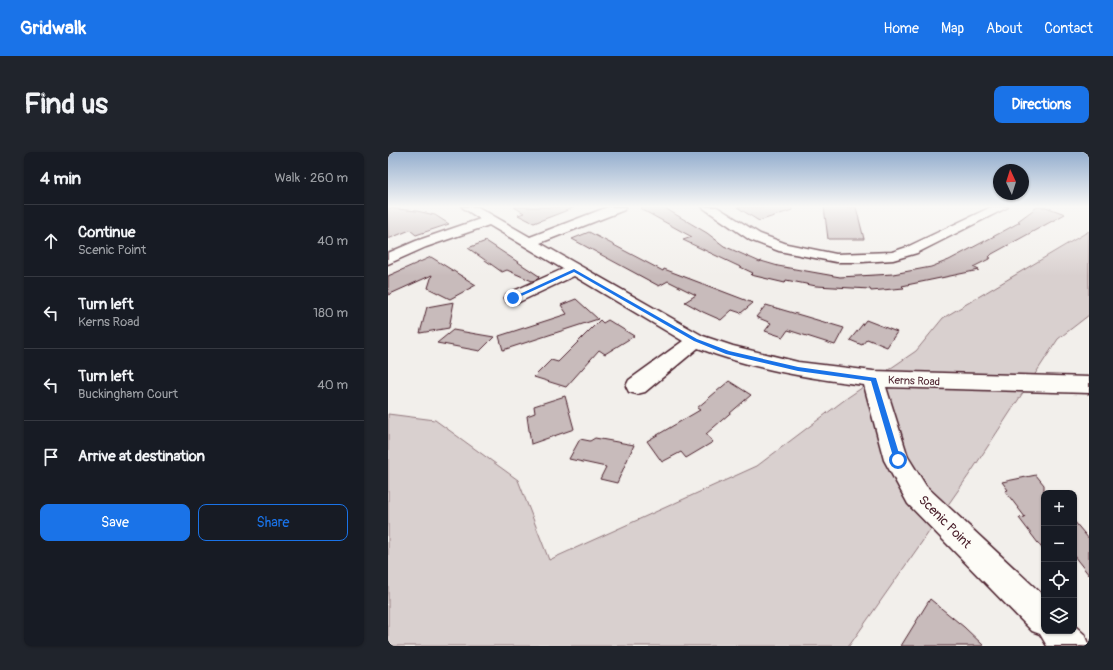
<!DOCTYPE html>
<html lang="en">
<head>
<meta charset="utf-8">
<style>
	body { margin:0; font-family:Pangolin,sans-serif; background:#20242c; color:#f1f3f6 }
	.controls { position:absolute; right:12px; bottom:12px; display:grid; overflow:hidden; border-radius:8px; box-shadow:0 1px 3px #0004 }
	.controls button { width:36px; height:36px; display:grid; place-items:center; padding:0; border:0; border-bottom:1px solid #363941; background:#171b24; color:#f1f3f6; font:20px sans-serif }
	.compass { position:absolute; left:605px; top:12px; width:36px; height:36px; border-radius:50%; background:#171b24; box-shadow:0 1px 3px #0004; rotate:356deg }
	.stop { position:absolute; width:12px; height:12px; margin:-9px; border:3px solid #1a73e8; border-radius:50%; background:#fff }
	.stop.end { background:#1a73e8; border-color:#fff; box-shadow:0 1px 4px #0008 }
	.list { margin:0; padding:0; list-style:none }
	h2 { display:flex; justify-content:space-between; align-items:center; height:52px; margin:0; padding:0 16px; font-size:17px }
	h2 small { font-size:13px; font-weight:400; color:#9ea1a6 }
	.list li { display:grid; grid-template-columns:26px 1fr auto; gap:12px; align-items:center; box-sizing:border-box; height:72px; padding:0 16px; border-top:1px solid #363941 }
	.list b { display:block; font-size:15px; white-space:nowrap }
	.list p { margin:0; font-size:13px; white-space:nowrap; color:#9ea1a6 }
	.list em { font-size:13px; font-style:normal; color:#9ea1a6 }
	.actions { display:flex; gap:8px; padding:12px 16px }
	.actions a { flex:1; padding:9px 0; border:1px solid #1a73e8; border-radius:8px; text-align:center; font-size:14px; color:#1a73e8 }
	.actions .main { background:#1a73e8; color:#fff }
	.icon { flex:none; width:22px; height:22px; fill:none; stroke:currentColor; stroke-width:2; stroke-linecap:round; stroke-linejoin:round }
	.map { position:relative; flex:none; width:701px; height:494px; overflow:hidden; border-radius:8px }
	header { display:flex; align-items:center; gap:24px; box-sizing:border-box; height:56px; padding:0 20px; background:#1a73e8; color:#fff }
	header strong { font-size:19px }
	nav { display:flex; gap:22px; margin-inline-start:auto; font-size:14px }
	.intro { display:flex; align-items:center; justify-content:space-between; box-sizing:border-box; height:96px; padding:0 24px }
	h1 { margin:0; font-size:28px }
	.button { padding:10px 18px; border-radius:8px; background:#1a73e8; color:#fff; font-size:14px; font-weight:700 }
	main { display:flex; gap:24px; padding:0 24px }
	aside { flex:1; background:#171b24; border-radius:8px; box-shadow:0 1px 3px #0004 }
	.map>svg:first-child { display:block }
</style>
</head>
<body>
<header>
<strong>Gridwalk</strong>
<nav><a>Home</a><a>Map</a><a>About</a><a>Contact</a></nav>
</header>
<div class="intro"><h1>Find us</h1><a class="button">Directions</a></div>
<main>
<aside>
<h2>4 min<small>Walk · 260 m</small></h2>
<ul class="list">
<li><svg class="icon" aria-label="ahead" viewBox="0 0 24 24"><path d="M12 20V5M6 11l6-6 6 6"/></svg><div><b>Continue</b><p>Scenic Point</p></div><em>40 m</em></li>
<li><svg class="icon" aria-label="left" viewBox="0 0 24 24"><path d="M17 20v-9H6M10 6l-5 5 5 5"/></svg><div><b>Turn left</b><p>Kerns Road</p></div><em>180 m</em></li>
<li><svg class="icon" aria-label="left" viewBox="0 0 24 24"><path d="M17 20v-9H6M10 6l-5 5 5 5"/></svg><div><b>Turn left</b><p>Buckingham Court</p></div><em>40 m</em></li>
<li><svg class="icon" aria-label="arrive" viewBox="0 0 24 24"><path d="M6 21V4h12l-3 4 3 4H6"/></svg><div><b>Arrive at destination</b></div></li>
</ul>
<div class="actions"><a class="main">Save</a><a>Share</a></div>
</aside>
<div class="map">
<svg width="701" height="494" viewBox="0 0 701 494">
	<rect width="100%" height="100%" fill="#f2efeb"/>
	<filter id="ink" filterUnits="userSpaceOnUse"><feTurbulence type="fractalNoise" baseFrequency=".025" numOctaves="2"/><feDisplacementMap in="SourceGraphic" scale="8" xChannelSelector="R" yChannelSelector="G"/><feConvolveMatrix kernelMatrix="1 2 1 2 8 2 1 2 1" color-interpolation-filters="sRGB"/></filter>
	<g filter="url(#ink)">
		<path fill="#d9d0cf" stroke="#92787d" d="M 701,79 L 701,163 L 670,187 L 583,320 L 461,494 L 0,494 L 0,262 L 47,268 L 130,328 L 161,408 L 369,314 L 459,246 L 528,199 L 555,166 Z"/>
		<path fill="#c8bbbb" stroke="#4a1f2b" d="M 126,55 L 185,55 L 185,56 L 146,71 L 130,63 L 136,61 Z
			M 254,55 L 275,55 L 319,81 L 336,94 L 372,110 L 373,109 L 390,114 L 452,125 L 505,122 L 543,115 L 561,108 L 612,81 L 632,70 L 630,69 L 649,55 L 658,55 L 677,62 L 604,102 L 601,105 L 603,106 L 585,115 L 591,118 L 514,134 L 516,136 L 483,139 L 482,137 L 428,134 L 398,128 L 397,131 L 363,123 L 365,121 L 295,88 L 304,85 L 253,57 Z
			M 349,55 L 404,55 L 404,58 L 371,69 Z
			M 436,55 L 468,55 L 476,87 L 440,87 Z
			M 0,56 L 29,59 L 47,63 L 61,72 L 28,83 L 22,78 L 0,87 Z
			M 201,80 L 275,119 L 276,117 L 365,151 L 353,161 L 344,158 L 333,168 L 315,160 L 297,150 L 308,143 L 280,129 L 271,134 L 184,87 Z
			M 98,89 L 151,124 L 150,127 L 144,129 L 119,118 L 114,120 L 80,96 Z
			M 43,105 L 88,133 L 62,147 L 40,136 L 44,123 L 0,143 L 0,124 Z
			M 188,147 L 210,167 L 115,198 L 111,184 L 179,162 L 173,153 Z
			M 66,150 L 61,176 L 32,181 L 39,155 Z
			M 378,153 L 419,165 L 456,176 L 447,193 L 400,178 L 395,185 L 377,179 L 383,171 L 368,165 Z
			M 212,168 L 215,171 L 220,168 L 246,184 L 217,202 L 211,198 L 178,235 L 146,225 L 163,208 L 170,210 Z
			M 478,168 L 509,180 L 499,195 L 479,187 L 474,193 L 462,188 Z
			M 65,178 L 106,185 L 92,199 L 49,191 Z
			M 341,229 L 363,243 L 318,282 L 325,290 L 298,306 L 293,300 L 274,310 L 259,289 L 312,258 L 309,256 Z
			M 177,244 L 186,277 L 143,292 L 139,264 L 147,261 L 146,254 Z
			M 207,286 L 246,293 L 229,331 L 212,327 L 218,315 L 181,307 L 192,287 L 202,289 Z
			M 648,323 L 656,333 L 656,399 L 631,366 L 637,365 L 617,339 L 620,338 L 614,330 Z
			M 686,369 L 701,387 L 701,423 L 686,404 Z
			M 542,447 L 576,475 L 596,494 L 513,494 Z"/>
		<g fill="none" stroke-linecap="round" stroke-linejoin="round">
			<g stroke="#4a1f2b" stroke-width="3">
				<path id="minor" d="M 74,55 L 90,55 L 142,85 L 220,55 L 238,55 L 236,58 L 152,91 L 315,184 L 345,194 L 410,210 L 485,219 L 701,225 L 701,241 L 498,235 L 520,305 L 538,334 L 656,444 L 656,479 L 686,479 L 686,473 L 696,482 L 701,494 L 659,494 L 652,482 L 644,479 L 520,352 L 496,308 L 476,233 C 420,226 364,217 310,196 L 257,240 L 249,242 L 241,240 L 238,234 L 241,228 L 295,189 L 186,124 L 131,150 L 125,151 L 119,150 L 117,146 L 119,142 L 175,117 L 101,73 L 38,95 L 0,112 L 0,101 L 28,89 L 92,67 Z
					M 314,55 L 329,55 L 372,82 L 399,92 L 448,102 L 504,100 L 519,95 L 603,55 L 620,55 L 529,101 L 505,108 L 474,110 L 448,110 L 391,99 L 362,88 Z"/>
			</g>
			<use href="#minor" fill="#fdfcf7" fill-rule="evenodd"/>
		</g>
	</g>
	<linearGradient id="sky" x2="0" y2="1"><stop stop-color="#94aece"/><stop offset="0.44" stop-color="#f9f8f6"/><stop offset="1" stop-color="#f9f8f6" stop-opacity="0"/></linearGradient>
	<rect width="701" height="124" fill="url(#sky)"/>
	<path fill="#1a73e8" d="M 186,117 L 309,187 L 341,199 L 410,215 L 488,226 L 513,308 L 512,310 L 507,310 L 506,308 L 483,229 L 410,219 L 338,202 L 306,189 L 186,120 L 127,147 L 123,146 Z"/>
	<g text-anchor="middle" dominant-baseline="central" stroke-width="3" stroke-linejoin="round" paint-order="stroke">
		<g font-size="11" fill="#4a1f2b" stroke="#fdfcf7">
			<text transform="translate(526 229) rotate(2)">Kerns Road</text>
		</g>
		<g font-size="13" fill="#4a1f2b" stroke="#fdfcf7">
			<text transform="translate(557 370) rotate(45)">Scenic Point</text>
		</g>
	</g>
</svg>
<div class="controls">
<button>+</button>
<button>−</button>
<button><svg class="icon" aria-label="locate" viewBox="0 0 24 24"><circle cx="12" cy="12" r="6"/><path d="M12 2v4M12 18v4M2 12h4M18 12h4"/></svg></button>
<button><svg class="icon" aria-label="layers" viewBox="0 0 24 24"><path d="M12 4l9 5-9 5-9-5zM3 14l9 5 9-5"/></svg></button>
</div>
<svg class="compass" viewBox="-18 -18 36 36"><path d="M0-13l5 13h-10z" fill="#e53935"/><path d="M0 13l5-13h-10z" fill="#9ea1a6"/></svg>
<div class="stop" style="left:510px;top:308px"></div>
<div class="stop end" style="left:125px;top:146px"></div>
</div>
</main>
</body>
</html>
